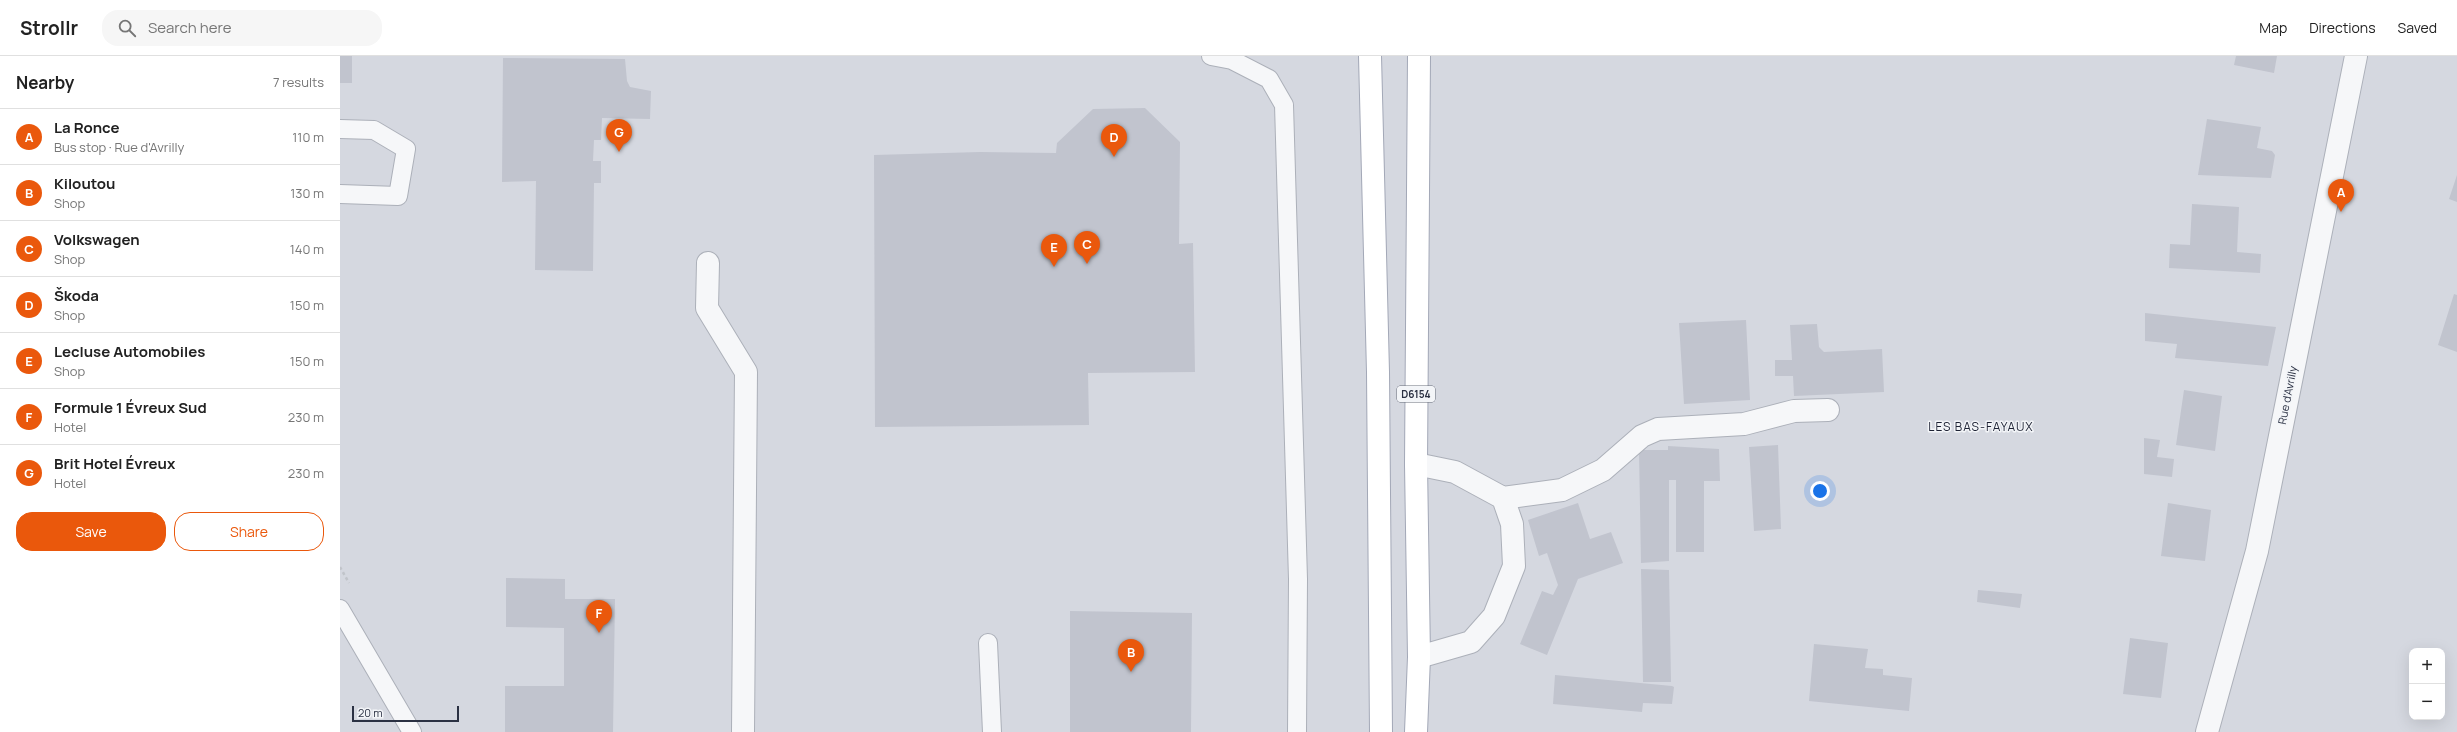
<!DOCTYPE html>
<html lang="en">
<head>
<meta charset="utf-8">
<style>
	body { margin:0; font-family:Manrope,sans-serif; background:#f6f6f6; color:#222 }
	.controls { position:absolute; right:12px; bottom:12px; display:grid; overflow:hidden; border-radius:8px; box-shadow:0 4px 16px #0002 }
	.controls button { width:36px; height:36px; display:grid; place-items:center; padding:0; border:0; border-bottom:1px solid #e0e0e0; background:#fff; color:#222; font:20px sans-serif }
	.scale { position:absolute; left:12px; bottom:10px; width:107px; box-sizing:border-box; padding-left:4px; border:2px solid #2b3143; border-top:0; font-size:11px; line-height:14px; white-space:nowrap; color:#2b3143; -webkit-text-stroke:3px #f3f5f8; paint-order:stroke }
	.you { position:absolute; left:1480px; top:435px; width:14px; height:14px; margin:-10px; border:3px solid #fff; border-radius:50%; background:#1a73e8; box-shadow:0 0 0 6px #1a73e833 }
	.badge { display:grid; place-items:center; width:26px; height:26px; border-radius:50%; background:#ea580c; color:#fff; font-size:13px; font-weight:700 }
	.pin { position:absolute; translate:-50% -33px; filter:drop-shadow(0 1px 2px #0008) }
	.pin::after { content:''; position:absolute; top:21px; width:14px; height:12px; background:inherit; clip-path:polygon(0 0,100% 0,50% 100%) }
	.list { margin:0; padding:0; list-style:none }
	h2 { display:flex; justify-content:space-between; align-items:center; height:52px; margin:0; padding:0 16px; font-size:17px }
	h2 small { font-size:13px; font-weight:400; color:#767676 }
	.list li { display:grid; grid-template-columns:26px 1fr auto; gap:12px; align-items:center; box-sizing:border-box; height:56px; padding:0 16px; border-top:1px solid #e0e0e0 }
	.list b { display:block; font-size:15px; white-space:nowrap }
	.list p { margin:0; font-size:13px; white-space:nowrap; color:#767676 }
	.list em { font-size:13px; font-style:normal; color:#767676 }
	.actions { display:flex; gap:8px; padding:12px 16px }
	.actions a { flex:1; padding:9px 0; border:1px solid #ea580c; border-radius:16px; text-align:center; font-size:14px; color:#ea580c }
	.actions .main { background:#ea580c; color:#fff }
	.icon { flex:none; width:22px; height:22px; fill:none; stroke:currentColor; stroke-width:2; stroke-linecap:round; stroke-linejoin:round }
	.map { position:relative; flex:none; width:2117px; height:676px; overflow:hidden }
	header { display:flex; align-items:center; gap:24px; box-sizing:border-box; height:56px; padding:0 20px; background:#fff; border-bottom:1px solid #e0e0e0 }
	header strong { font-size:19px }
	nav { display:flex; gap:22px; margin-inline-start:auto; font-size:14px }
	.search { width:280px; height:36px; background:#f6f6f6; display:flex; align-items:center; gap:10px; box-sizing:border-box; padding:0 14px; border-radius:16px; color:#767676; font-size:15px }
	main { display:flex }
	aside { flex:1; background:#fff }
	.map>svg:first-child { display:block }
</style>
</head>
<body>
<header>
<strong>Strollr</strong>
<div class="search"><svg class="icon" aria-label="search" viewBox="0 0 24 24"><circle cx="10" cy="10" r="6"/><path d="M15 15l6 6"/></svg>Search here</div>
<nav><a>Map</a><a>Directions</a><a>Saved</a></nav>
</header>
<main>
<aside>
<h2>Nearby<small>7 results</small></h2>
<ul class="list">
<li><span class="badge">A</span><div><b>La Ronce</b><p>Bus stop · Rue d'Avrilly</p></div><em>110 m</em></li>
<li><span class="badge">B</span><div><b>Kiloutou</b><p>Shop</p></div><em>130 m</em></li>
<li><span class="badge">C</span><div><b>Volkswagen</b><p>Shop</p></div><em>140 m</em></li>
<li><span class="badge">D</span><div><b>Škoda</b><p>Shop</p></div><em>150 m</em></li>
<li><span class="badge">E</span><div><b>Lecluse Automobiles</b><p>Shop</p></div><em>150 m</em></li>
<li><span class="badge">F</span><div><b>Formule 1 Évreux Sud</b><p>Hotel</p></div><em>230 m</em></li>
<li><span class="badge">G</span><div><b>Brit Hotel Évreux</b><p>Hotel</p></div><em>230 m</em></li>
</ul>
<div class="actions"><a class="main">Save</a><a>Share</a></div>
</aside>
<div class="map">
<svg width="2117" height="676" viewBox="0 0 2117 676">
	<rect width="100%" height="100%" fill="#e3e6eb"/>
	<path fill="#d5d8e0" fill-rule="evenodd" d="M 0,0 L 2117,0 L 2117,676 L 0,676 ZM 2072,595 L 2102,595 L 2102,661 L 2072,661 Z"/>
	<path fill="#c1c4ce" d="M 0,0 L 12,0 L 12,27 L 0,27 Z
		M 1896,0 L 1937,0 L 1934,17 L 1894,9 Z
		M 163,2 L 285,3 L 287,25 L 290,31 L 311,35 L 310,63 L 262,62 L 261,84 L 254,84 L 253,105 L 261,105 L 261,127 L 254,127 L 253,215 L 195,214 L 196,125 L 162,126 Z
		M 805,52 L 840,86 L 839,188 L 853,187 L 855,316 L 748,317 L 749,369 L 535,371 L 534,99 L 640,96 L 716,97 L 717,87 L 753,53 Z
		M 1867,63 L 1921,71 L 1917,92 L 1932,95 L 1935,99 L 1931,122 L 1858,119 Z
		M 2117,119 L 2117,146 L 2109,143 Z
		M 1852,148 L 1899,151 L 1897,196 L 1921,198 L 1920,217 L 1829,212 L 1830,188 L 1850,189 Z
		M 2114,238 L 2117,239 L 2117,296 L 2098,289 Z
		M 1805,257 L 1936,271 L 1928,310 L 1835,302 L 1837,288 L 1805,285 Z
		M 1406,264 L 1410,344 L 1344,348 L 1339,267 Z
		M 1477,268 L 1479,291 L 1484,296 L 1542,293 L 1544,336 L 1454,340 L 1453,320 L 1435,320 L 1435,304 L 1452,304 L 1450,269 Z
		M 1844,334 L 1882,340 L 1875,395 L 1836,389 Z
		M 1804,382 L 1820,384 L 1817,401 L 1834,403 L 1832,421 L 1804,418 Z
		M 1438,389 L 1441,473 L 1414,475 L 1409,391 Z
		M 1328,390 L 1379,393 L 1380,425 L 1364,425 L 1364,496 L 1336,496 L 1336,424 L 1329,424 L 1329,505 L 1301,507 L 1299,394 L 1328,394 Z
		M 1238,447 L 1250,483 L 1271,476 L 1283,507 L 1238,523 L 1207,599 L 1180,588 L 1202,535 L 1213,539 L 1218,529 L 1207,497 L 1199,500 L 1188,464 Z
		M 1828,447 L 1871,454 L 1865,505 L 1821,500 Z
		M 1301,513 L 1329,514 L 1331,626 L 1303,626 Z
		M 166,522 L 225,523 L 225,543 L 275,543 L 273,676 L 165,676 L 165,630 L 224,630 L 224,572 L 166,571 Z
		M 1638,534 L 1682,538 L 1680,552 L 1637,546 Z
		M 730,555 L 852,557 L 851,676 L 730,676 Z
		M 1790,582 L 1828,587 L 1821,642 L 1783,638 Z
		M 1474,588 L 1528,593 L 1525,612 L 1543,613 L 1543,619 L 1572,622 L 1569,655 L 1469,645 Z
		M 1215,619 L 1332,630 L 1334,631 L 1332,648 L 1303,647 L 1302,656 L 1213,648 Z"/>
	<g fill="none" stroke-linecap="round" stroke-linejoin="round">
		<g stroke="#acb0b9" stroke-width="20">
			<path id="service" d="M 871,0 L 892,4 L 929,23 L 944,49 L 958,523 L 957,676
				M 0,73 L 34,74 L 66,93 L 58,140 L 0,138
				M 0,553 L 72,676
				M 648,587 L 652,676"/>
		</g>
		<g stroke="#acb0b9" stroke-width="24">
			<path id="minor" d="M 368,207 L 367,252 L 406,316 L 403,676
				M 1076,408 L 1115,416 L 1163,442 L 1222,434 L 1263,414 L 1302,380 L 1318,373 L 1404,368 L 1454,355 L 1488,354
				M 1079,601 L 1131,586 L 1154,560 L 1174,510 L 1172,468 L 1163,442
				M 1867,676 L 1917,495 L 2016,0"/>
		</g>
		<g stroke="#a3a8b7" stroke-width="24">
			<path id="primary" d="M 1030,0 L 1038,316 L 1041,676
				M 1076,676 L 1079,601 L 1076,408 L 1079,0"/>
		</g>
		<path stroke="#c1c4ca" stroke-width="2.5" stroke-dasharray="3 3" stroke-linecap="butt" d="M 0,511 L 9,527"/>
		<use href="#service" stroke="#f6f7f9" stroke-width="18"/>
		<use href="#minor" stroke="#f6f7f9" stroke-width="22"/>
		<use href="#primary" stroke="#fff" stroke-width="22"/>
	</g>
	<g text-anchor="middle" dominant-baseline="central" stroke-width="3" stroke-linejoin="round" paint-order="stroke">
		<rect fill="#f3f5f8" stroke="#676c79" stroke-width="1" x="1057" y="330" width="38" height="16" rx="3"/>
		<g font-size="10" font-weight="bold" fill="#2b3143">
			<text x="1076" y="338">D6154</text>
		</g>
		<g font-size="11" fill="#2b3143" stroke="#f3f5f8">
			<text transform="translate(1947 339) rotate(-79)">Rue d'Avrilly</text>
		</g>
		<g font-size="12" letter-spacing="1" fill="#1d2234" stroke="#f3f5f8">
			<text x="1641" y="370">LES BAS-FAYAUX</text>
		</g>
	</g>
</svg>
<div class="controls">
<button>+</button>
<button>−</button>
</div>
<div class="scale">20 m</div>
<div class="you"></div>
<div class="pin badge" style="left:2001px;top:156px">A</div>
<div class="pin badge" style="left:791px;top:616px">B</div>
<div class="pin badge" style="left:747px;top:208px">C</div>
<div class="pin badge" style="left:774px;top:101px">D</div>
<div class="pin badge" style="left:714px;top:211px">E</div>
<div class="pin badge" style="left:259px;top:577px">F</div>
<div class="pin badge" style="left:279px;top:96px">G</div>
</div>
</main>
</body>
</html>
